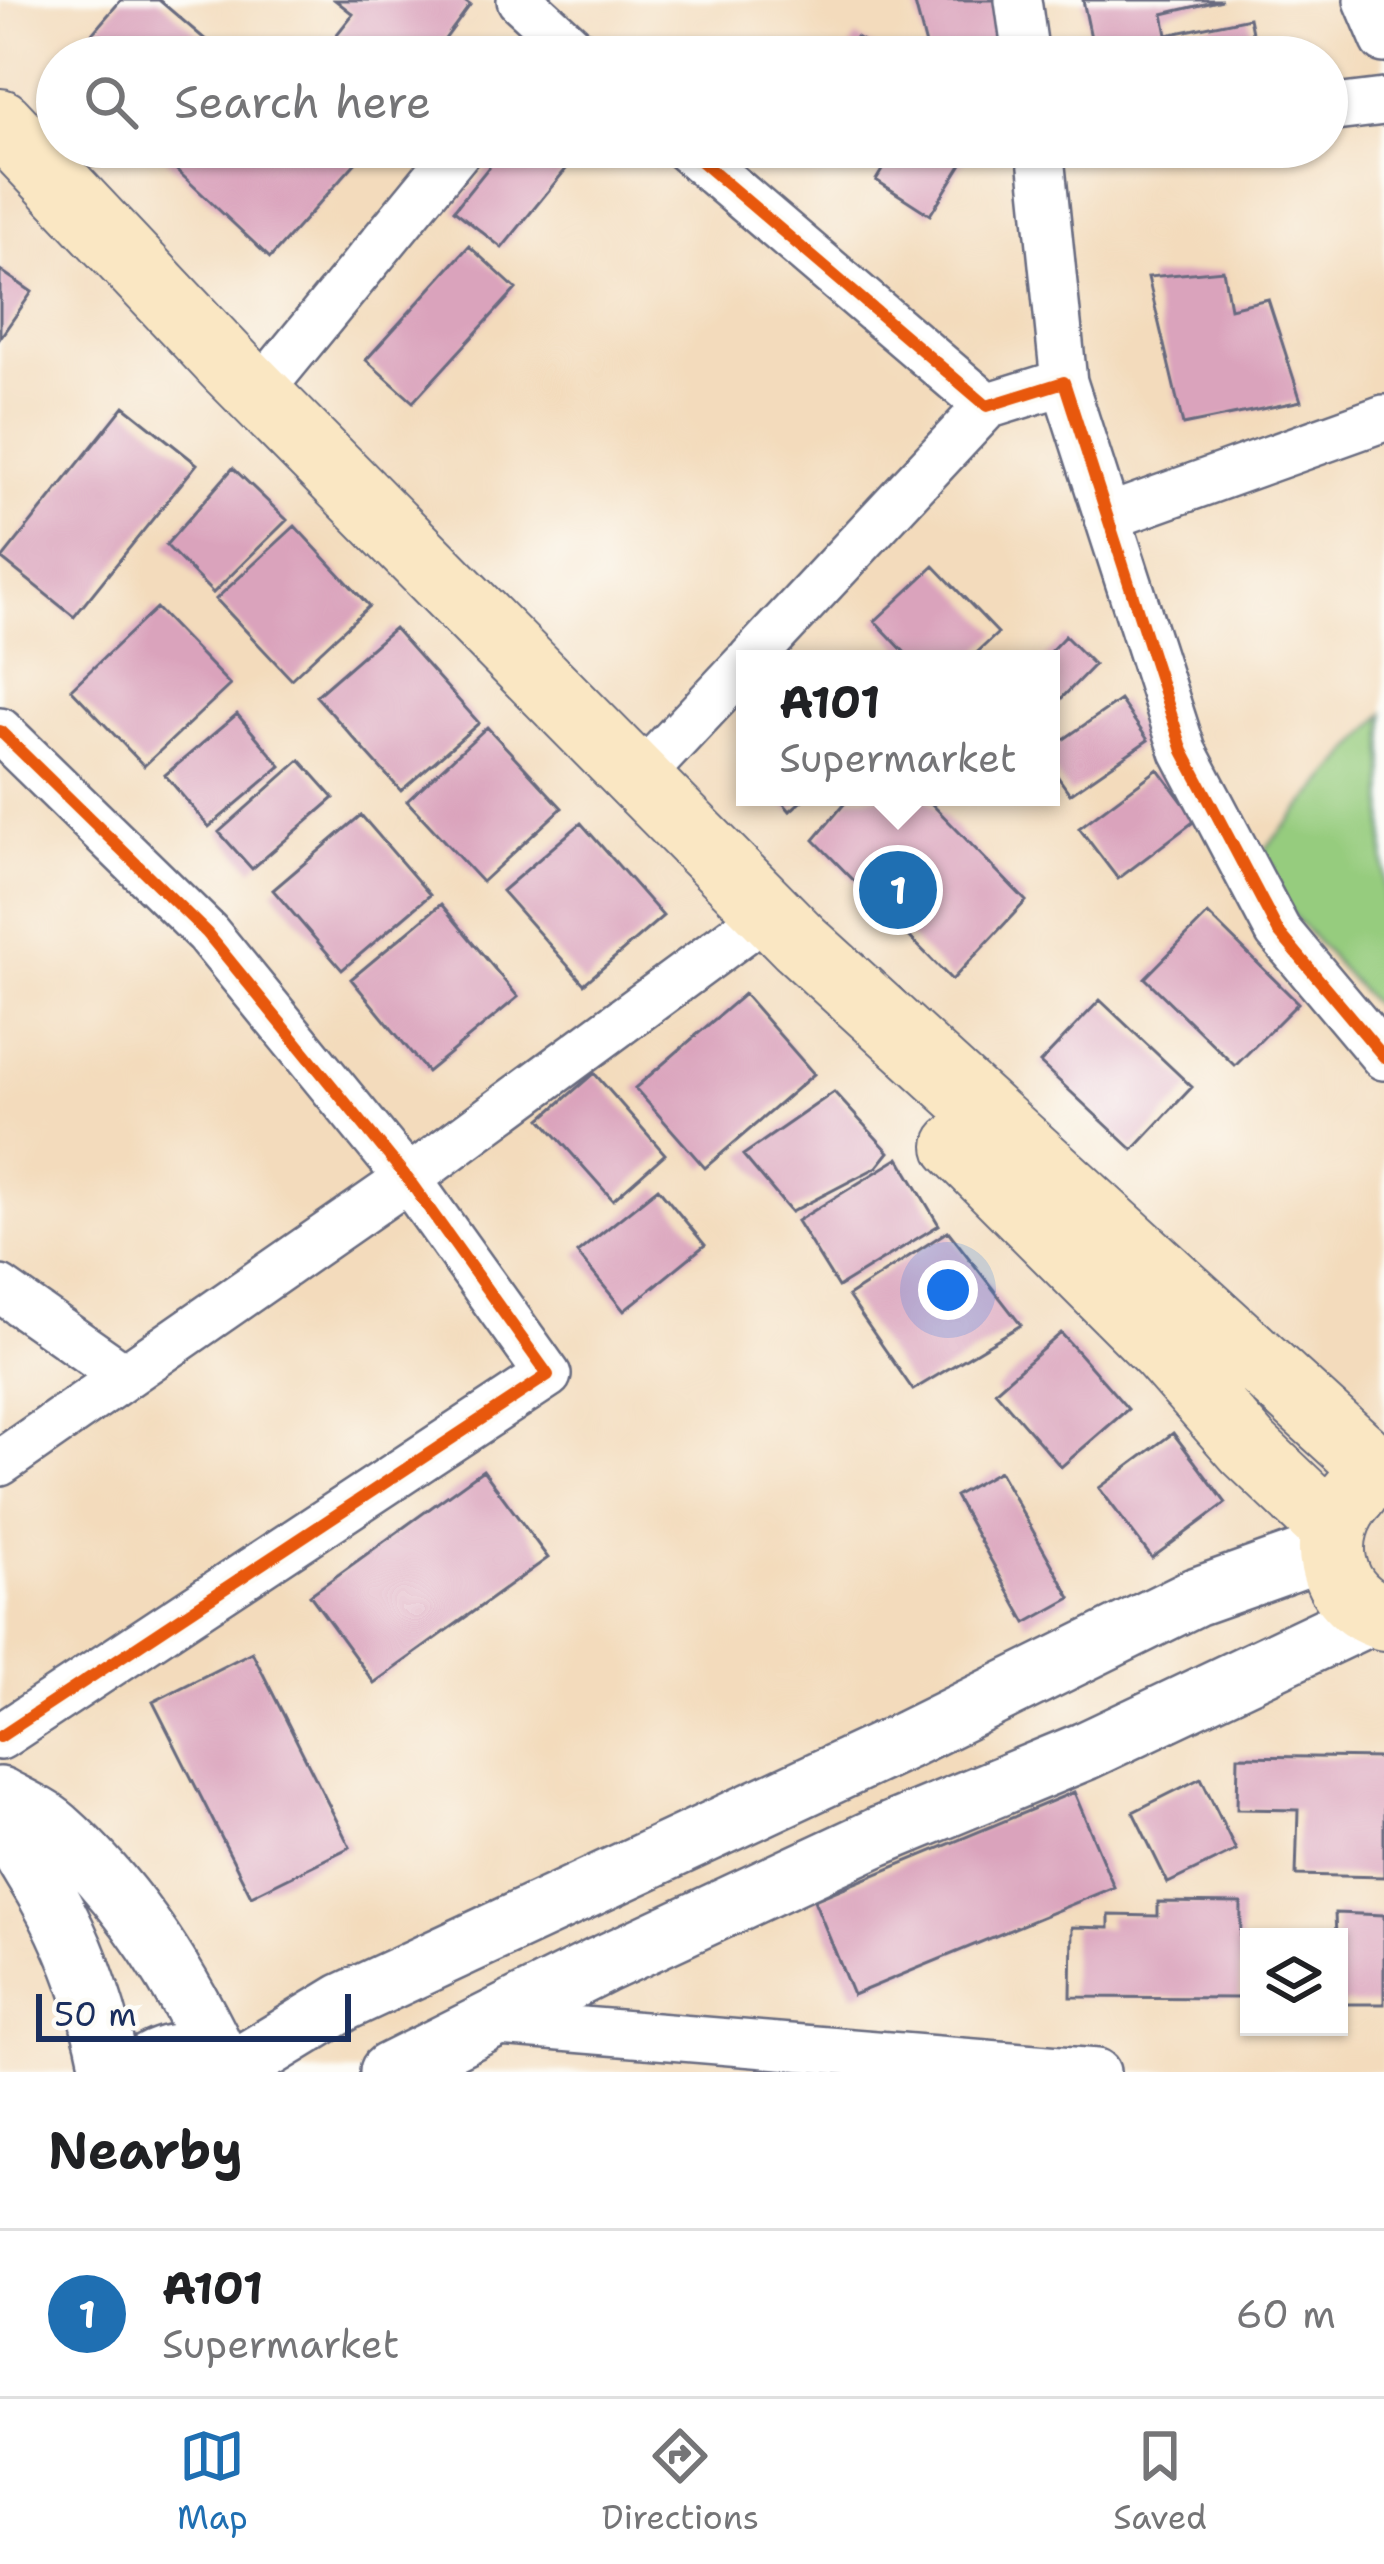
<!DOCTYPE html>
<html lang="en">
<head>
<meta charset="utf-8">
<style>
	body { margin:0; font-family:"Shantell Sans",sans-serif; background:#f6f6f6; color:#202124 }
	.controls { position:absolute; right:36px; bottom:36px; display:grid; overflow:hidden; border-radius:0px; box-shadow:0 3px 9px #0004 }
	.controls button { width:108px; height:108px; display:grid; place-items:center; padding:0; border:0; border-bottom:3px solid #e0e0e0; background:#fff; color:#202124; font:60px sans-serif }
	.scale { position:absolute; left:36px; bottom:30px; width:315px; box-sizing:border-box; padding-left:12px; border:6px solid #1b2f5e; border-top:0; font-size:33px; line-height:42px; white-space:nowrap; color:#1b2f5e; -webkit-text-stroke:9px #fdfcf7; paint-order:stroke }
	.you { position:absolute; left:948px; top:1290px; width:42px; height:42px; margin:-30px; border:9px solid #fff; border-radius:50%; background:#1a73e8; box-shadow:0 0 0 18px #1a73e833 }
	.badge { display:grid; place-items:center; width:78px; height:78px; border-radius:50%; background:#1f6fb2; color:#fff; font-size:39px; font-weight:700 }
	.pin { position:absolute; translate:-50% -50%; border:6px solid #fff; box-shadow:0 3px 12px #0006 }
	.popup { position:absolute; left:736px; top:650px; width:324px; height:156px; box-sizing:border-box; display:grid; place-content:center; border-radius:0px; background:#fff; filter:drop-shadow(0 3px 9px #0005); font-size:39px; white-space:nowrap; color:#757577 }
	.popup b { font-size:45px; color:#202124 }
	.popup::after { content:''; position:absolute; left:50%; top:100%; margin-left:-24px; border:24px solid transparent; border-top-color:#fff }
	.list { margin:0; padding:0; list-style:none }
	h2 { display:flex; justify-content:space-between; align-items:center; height:156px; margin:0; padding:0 48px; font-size:51px }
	h2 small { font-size:39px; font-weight:400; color:#757577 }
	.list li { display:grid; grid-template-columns:78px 1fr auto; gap:36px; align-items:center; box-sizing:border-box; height:168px; padding:0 48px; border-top:3px solid #e0e0e0 }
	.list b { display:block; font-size:45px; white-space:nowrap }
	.list p { margin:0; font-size:39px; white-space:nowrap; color:#757577 }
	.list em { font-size:39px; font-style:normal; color:#757577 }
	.icon { flex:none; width:66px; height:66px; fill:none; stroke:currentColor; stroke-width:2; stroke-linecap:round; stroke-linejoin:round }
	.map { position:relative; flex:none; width:1384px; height:2072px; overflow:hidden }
	.search { position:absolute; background:#fff; box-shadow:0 3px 9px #0004; left:36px; right:36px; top:36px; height:132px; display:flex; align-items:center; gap:30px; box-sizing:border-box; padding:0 42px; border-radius:66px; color:#757577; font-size:45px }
	.sheet { height:324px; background:#fff }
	nav { display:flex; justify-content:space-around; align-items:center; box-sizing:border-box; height:168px; border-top:3px solid #e0e0e0; background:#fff; font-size:33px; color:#757577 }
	nav a { display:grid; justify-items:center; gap:6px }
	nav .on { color:#1f6fb2 }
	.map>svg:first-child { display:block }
</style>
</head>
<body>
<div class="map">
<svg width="1384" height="2072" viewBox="0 0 1384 2072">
	<rect width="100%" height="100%" fill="#fdfcf7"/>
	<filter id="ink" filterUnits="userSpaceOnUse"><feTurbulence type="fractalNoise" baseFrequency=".00833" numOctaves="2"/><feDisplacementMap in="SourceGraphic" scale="24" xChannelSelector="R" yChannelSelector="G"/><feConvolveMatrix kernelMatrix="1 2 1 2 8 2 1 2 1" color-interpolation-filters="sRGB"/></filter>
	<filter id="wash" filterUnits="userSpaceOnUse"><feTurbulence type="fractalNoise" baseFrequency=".004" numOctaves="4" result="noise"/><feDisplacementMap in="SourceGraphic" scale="48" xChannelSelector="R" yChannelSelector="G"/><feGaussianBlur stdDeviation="2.7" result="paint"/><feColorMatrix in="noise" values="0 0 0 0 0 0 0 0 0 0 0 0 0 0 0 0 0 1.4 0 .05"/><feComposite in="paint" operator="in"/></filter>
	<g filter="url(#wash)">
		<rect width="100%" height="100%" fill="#f3dbbc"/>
		<path fill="#96cc7e" stroke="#587e6e" stroke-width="3" d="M 1384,714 L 1384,1016 L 1282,903 L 1259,856 Z"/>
		<g id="blocks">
			<path fill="#daa3bc" d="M 121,0 L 159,0 L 214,47 L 205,57 L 72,57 Z
				M 335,0 L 463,0 L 470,5 L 432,57 L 319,57 L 353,14 Z
				M 914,0 L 995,0 L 1009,57 L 929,57 Z
				M 1083,0 L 1222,0 L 1163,14 L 1167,35 L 1249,18 L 1257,57 L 1095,57 Z
				M 856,37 L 891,57 L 845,57 Z
				M 177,147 L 365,147 L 368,149 L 270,258 L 166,160 Z
				M 505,147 L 584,147 L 502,248 L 454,210 Z
				M 896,147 L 946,147 L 965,159 L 930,215 L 876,180 Z
				M 469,246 L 516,289 L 413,402 L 366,360 Z
				M 0,270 L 32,292 L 0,338 Z
				M 1223,270 L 1230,308 L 1268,299 L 1301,401 L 1183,425 L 1148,277 Z
				M 124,406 L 197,464 L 74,617 L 2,559 Z
				M 233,468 L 287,520 L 213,593 L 166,545 Z
				M 295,526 L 369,606 L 291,679 L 216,599 Z
				M 934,566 L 998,633 L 970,659 L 911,659 L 875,621 Z
				M 156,608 L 230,685 L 144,766 L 71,689 Z
				M 394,628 L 479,723 L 401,791 L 316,696 Z
				M 1065,636 L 1094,665 L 1051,709 L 1051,659 L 1043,659 Z
				M 1120,700 L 1148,740 L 1070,794 L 1051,767 L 1051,748 Z
				M 237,714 L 281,766 L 209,827 L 165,775 Z
				M 487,727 L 562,808 L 482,882 L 407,801 Z
				M 300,760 L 334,798 L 252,869 L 219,832 Z
				M 1158,769 L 1196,820 L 1118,879 L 1079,828 Z
				M 778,797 L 806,797 L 790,811 Z
				M 850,797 L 925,797 L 1026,901 L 952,980 L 814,840 Z
				M 361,815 L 430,895 L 342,970 L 273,890 Z
				M 581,823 L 663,916 L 584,984 L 502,891 Z
				M 441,904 L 518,997 L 427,1072 L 351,979 Z
				M 1208,914 L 1298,1003 L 1235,1066 L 1145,978 Z
				M 744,994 L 814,1074 L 705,1168 L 635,1088 Z
				M 1100,1000 L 1192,1087 L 1133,1150 L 1040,1063 Z
				M 594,1073 L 665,1154 L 613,1200 L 541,1119 Z
				M 834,1092 L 889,1152 L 877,1167 L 791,1212 L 743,1155 Z
				M 899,1158 L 939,1225 L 838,1287 L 797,1221 Z
				M 658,1188 L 705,1245 L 624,1311 L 577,1253 Z
				M 948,1231 L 1021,1325 L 913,1390 L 848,1296 Z
				M 1061,1333 L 1128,1409 L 1061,1467 L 995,1391 Z
				M 1173,1433 L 1226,1503 L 1152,1558 L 1099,1488 Z
				M 483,1470 L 548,1558 L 374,1683 L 310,1595 Z
				M 999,1471 L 1071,1598 L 1026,1623 L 955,1496 Z
				M 252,1652 L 350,1847 L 251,1896 L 153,1702 Z
				M 1238,1756 L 1384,1758 L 1384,1877 L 1296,1875 L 1298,1810 L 1237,1809 Z
				M 1201,1778 L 1236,1850 L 1168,1883 L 1133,1812 Z
				M 1074,1792 L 1114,1887 L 853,1995 L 814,1900 Z
				M 1158,1902 L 1241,1903 L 1240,1998 L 1071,1997 L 1072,1927 L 1109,1928 L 1109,1915 L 1158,1916 Z
				M 1335,1913 L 1384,1915 L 1384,2004 L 1339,2004 Z"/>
		</g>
	</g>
	<g filter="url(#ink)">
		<use href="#blocks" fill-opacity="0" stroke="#676b7f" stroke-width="3"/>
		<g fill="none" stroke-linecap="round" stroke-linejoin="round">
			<g stroke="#676b7f" stroke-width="50">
				<path id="minor" d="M 520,0 L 582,57
					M 1018,0 L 1026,57
					M 1367,0 L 1384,40
					M 1327,109 L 1384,102
					M 684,147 L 987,406 L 1064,382 L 1183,751 L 1278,931 L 1384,1057
					M 1040,147 L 1064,382
					M 258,394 L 461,147
					M 1108,517 L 1384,418
					M 751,659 L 987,406
					M 0,731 L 207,933 L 408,1179 L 548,1375 L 0,1737
					M 638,779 L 745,665
					M 0,1289 L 124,1376
					M 0,1463 L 408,1179 L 743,932
					M 486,2022 L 1097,2072"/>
			</g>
			<g stroke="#676b7f" stroke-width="62">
				<path id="tertiary" d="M 0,1796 C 18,1806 40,1815 56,1829 C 126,1891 178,1973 218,2056
					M 0,1803 C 12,1842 28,1861 47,1895 C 78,1950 99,2010 111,2072
					M 236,2068 L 344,2002 L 904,1741 L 1195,1597 L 1330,1549
					M 136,2072 C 168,2046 209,2044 240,2072
					M 389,2072 L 602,1965 L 877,1837 L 1085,1751 L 1374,1614"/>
			</g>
			<g stroke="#676b7f" stroke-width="70">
				<path id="secondary" d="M 0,122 L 232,368 L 800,943 L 1384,1476
					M 958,1146 L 1163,1351 L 1248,1448 L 1333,1529
					M 1355,1493 C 1316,1533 1327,1600 1384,1617"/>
			</g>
			<use href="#minor" stroke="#fff" stroke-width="45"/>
			<use href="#tertiary" stroke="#fff" stroke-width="57"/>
			<use href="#secondary" stroke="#fae7c3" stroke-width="66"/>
			<g stroke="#fdfcf7" stroke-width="20">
				<path id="cycleway" d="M 684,147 L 987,406 L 1064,382 L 1183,751 L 1278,931 L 1384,1057
					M 0,731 L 207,933 L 408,1179 L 548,1375 L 0,1737"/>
			</g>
			<use href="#cycleway" stroke="#e8590c" stroke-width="12"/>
		</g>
	</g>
</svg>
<div class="controls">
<button><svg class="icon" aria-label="layers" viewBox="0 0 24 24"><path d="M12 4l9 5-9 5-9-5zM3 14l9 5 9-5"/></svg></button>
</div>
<div class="scale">50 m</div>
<div class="you"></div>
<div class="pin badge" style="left:898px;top:890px">1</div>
<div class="popup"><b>A101</b>Supermarket</div>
<div class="search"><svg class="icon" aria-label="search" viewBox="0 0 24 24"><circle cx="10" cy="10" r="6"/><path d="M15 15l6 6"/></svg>Search here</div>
</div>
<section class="sheet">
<h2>Nearby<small></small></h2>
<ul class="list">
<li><span class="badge">1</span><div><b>A101</b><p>Supermarket</p></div><em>60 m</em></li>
</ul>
</section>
<nav>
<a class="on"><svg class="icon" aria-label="map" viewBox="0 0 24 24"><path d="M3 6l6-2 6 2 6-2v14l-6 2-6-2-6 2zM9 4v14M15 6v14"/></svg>Map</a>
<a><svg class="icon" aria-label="directions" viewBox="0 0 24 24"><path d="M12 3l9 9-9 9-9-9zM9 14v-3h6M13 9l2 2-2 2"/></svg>Directions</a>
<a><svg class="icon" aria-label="saved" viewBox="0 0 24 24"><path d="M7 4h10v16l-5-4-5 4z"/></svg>Saved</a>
</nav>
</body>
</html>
